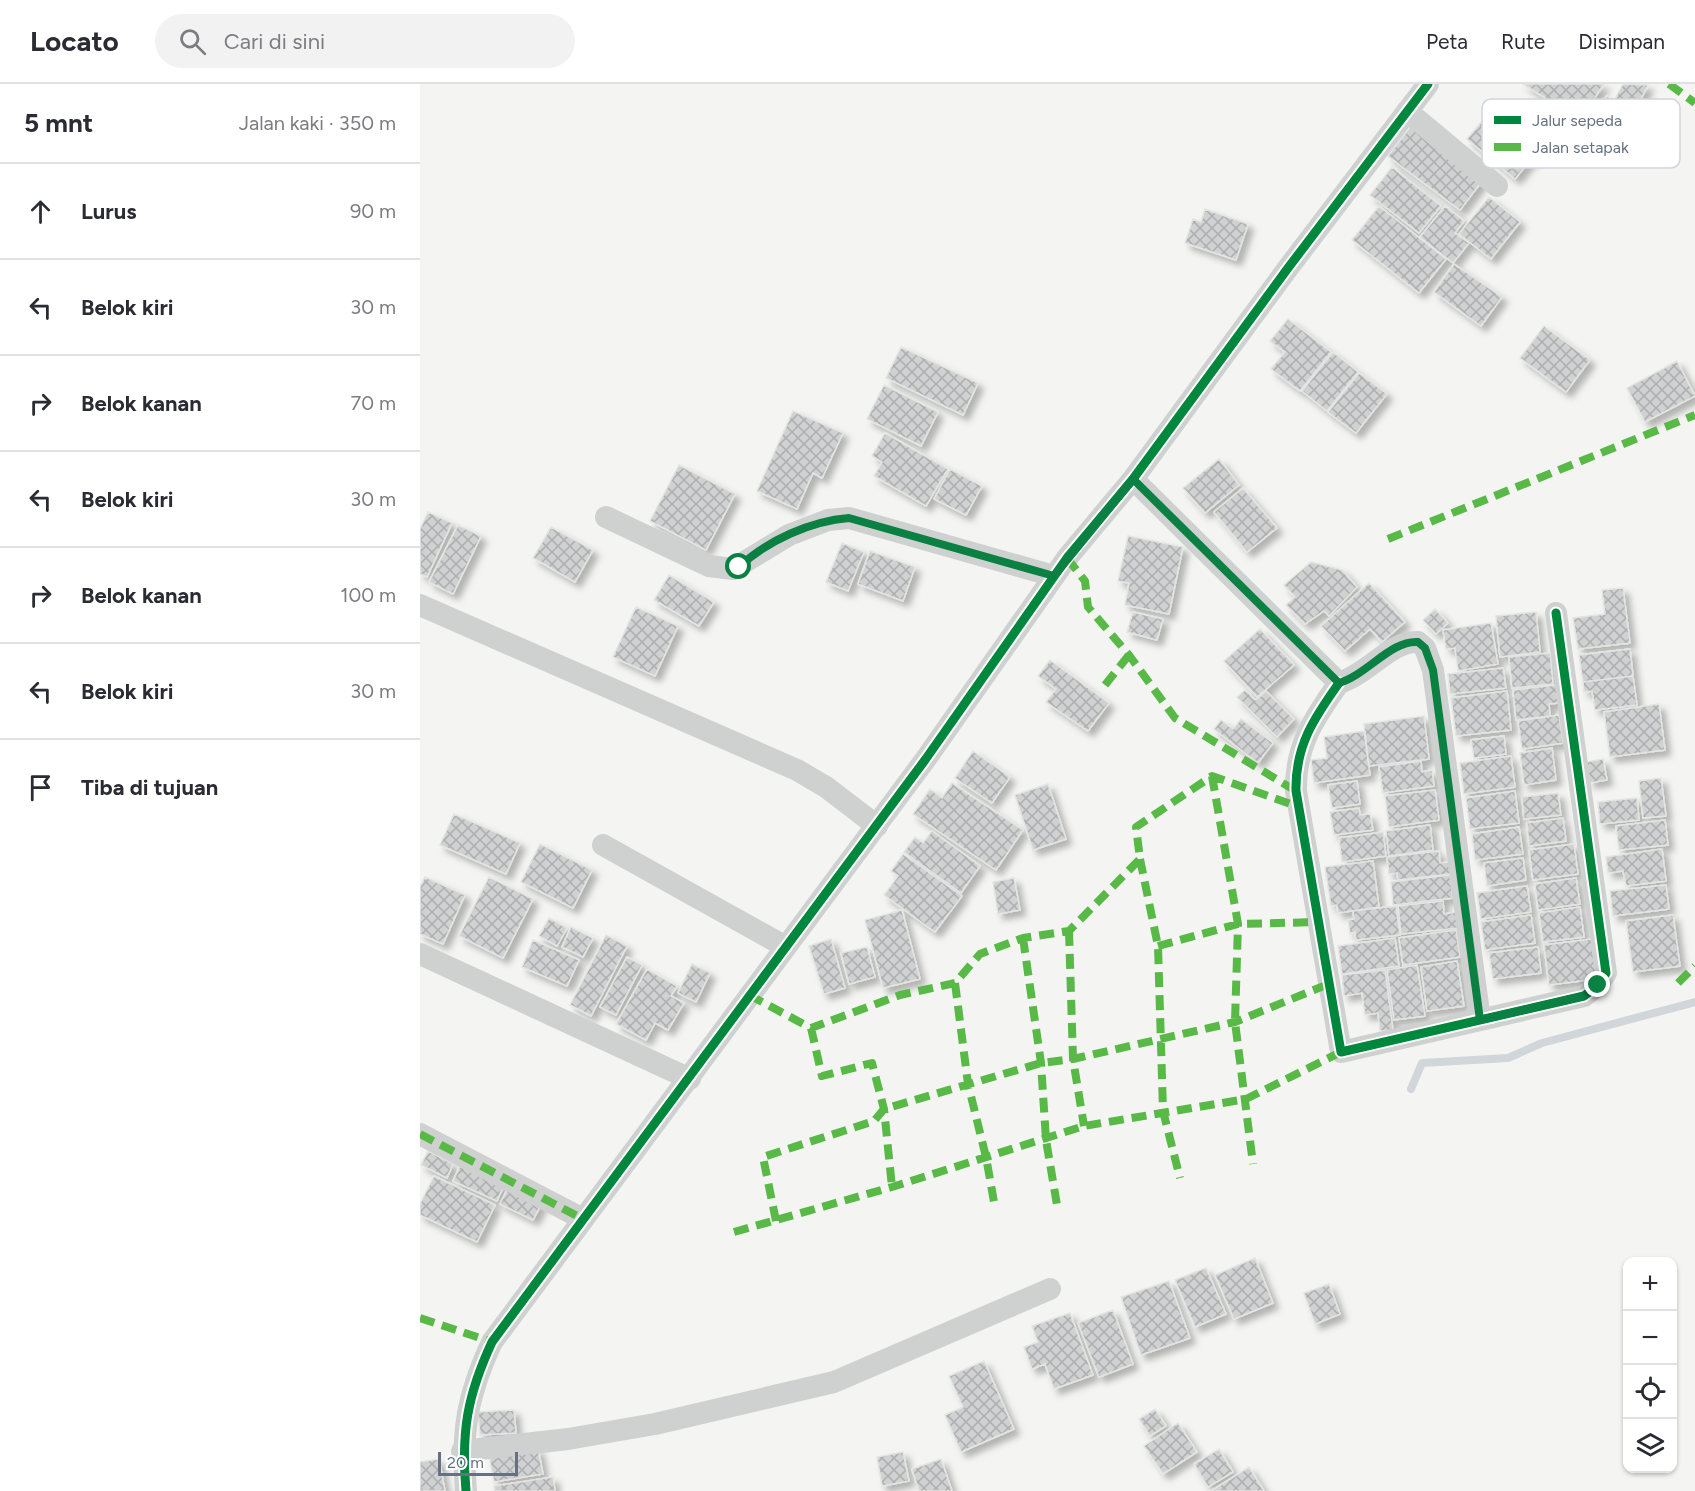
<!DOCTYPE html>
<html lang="id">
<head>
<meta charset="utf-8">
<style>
	body { margin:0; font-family:Figtree,sans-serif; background:#f2f2f3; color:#2b2b33 }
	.controls { position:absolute; right:18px; bottom:18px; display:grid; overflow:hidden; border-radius:12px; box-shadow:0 2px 4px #0004 }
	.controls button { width:54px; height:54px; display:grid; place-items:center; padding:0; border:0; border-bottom:2px solid #e1e1e2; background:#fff; color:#2b2b33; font:30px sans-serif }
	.scale { position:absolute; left:18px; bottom:15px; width:80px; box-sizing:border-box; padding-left:6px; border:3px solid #657183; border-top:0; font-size:16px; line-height:21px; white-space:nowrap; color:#657183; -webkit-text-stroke:4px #fff; paint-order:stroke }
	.stop { position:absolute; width:18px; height:18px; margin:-14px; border:4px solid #0b8043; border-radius:50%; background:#fff }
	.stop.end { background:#0b8043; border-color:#fff; box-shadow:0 2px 6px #0008 }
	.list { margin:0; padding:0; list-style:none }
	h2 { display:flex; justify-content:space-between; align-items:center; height:78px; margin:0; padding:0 24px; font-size:26px }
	h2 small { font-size:20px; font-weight:400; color:#7c7c81 }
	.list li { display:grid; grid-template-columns:39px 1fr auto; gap:18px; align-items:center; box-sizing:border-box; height:96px; padding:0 24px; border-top:2px solid #e1e1e2 }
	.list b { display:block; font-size:22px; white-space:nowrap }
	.list em { font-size:20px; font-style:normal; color:#7c7c81 }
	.icon { flex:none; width:33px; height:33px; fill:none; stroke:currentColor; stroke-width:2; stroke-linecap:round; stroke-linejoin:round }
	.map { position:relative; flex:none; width:1275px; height:1407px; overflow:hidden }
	header { display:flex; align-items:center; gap:36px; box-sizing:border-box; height:84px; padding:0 30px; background:#fff; border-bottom:2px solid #e1e1e2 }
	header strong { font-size:28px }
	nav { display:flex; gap:33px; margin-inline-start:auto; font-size:21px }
	.search { width:420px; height:54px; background:#f2f2f3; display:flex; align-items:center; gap:15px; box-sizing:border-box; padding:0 21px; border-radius:33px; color:#7c7c81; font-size:22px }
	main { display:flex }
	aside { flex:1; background:#fff }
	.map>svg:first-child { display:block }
</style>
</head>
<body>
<header>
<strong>Locato</strong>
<div class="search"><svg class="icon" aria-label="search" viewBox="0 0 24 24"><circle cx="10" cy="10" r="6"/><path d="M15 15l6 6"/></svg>Cari di sini</div>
<nav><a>Peta</a><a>Rute</a><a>Disimpan</a></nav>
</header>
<main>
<aside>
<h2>5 mnt<small>Jalan kaki · 350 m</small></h2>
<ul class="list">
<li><svg class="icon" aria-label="ahead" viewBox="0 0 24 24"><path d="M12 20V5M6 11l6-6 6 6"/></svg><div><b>Lurus</b></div><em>90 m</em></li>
<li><svg class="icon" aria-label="left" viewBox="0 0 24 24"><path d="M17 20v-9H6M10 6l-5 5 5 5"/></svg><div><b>Belok kiri</b></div><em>30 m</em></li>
<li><svg class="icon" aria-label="right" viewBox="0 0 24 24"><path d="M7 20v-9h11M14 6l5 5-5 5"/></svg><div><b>Belok kanan</b></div><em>70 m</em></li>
<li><svg class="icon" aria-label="left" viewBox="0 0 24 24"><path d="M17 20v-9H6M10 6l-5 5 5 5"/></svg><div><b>Belok kiri</b></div><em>30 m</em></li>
<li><svg class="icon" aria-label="right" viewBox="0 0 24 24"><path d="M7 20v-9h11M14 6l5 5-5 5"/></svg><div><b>Belok kanan</b></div><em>100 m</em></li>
<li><svg class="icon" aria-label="left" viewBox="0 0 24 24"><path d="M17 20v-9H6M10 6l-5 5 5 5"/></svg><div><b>Belok kiri</b></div><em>30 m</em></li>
<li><svg class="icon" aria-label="arrive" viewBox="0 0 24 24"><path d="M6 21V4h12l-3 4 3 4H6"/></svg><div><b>Tiba di tujuan</b></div></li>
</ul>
</aside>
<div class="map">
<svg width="1275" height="1407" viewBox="0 0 1275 1407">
	<defs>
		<pattern id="building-cross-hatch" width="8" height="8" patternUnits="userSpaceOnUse" patternTransform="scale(1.5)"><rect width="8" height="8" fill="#d0d1d1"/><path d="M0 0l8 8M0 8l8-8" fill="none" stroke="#acaeaf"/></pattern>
		<filter id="shadow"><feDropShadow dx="5.5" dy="5.5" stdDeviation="3" flood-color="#0004"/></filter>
	</defs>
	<rect width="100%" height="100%" fill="#f4f5f3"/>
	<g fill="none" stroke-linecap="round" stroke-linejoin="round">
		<path stroke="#d0d6da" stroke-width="8" d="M 991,1005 L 1002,979 L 1088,974 L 1122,959 L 1275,918"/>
	</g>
	<path fill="url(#building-cross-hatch)" stroke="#e4e4e3" stroke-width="1.5" filter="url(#shadow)" d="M 1103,0 L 1184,0 L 1160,36 Z
		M 1203,0 L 1228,1 L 1216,25 L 1195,15 Z
		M 1187,12 L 1212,29 L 1184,69 L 1159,53 Z
		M 1073,24 L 1121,63 L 1095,95 L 1047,55 Z
		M 991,42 L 1063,96 L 1040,126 L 968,72 Z
		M 972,83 L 1021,122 L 999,149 L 950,111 Z
		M 1069,113 L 1100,138 L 1071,175 L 1039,150 Z
		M 959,122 L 1026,175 L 999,209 L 932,156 Z
		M 1025,122 L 1044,137 L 1035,149 L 1049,159 L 1033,179 L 1000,153 Z
		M 785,125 L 828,140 L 816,176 L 765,159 L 773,135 L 781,138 Z
		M 1034,180 L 1082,213 L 1061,242 L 1014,208 Z
		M 868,235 L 911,268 L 880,307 L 851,285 L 865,268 L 850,257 Z
		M 1124,242 L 1170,276 L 1146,308 L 1100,274 Z
		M 481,263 L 558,299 L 543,331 L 466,294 Z
		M 913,268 L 938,288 L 907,327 L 882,307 Z
		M 1257,277 L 1275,312 L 1225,338 L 1207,304 Z
		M 939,289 L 967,310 L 936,349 L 908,328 Z
		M 464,301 L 518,328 L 501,362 L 447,335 Z
		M 373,327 L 423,349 L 402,394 L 393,389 L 377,425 L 337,407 Z
		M 465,349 L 528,385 L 506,422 L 454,392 L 462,378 L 452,372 Z
		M 799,375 L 819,401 L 785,429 L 763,404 Z
		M 259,381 L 315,410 L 286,466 L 230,437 Z
		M 530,385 L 562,402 L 546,431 L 514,415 Z
		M 823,404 L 857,444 L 827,468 L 794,428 Z
		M 8,428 L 32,439 L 7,493 L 0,490 L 0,445 Z
		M 38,441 L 61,452 L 33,510 L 9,498 Z
		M 131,443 L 173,466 L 155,498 L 113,474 Z
		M 708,452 L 763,463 L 749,530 L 705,521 L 709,499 L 698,497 Z
		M 422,459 L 444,468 L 428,507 L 406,498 Z
		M 450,467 L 495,483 L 483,517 L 438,500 Z
		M 891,478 L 922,486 L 937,503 L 909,532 L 904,527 L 885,540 L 866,521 L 875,513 L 864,501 Z
		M 249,491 L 294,518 L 279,542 L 234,516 Z
		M 949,499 L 985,538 L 962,558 L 950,545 L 925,567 L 901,542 Z
		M 1203,504 L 1210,559 L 1158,565 L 1153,534 L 1185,530 L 1182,506 Z
		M 216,523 L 258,542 L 235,592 L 193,573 Z
		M 1015,525 L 1028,539 L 1016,550 L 1003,536 Z
		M 713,528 L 743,535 L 737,556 L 707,548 Z
		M 1116,528 L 1120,568 L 1080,573 L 1076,532 Z
		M 1071,539 L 1078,580 L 1038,587 L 1035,564 L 1026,565 L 1023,546 Z
		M 840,545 L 874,581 L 837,613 L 804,577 Z
		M 1210,565 L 1213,592 L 1163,598 L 1159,571 Z
		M 1130,569 L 1133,600 L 1092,604 L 1089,573 Z
		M 630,576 L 689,619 L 668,647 L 626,618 L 636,605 L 618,592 Z
		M 1083,584 L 1086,604 L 1030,610 L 1028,590 Z
		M 1213,592 L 1217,621 L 1175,626 L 1172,607 L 1164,608 L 1163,598 Z
		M 1136,601 L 1138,619 L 1129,620 L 1130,632 L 1096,636 L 1093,606 Z
		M 825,606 L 836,616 L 846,607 L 874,635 L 857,653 L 817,613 Z
		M 1087,607 L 1091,646 L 1036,652 L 1031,614 Z
		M 1239,620 L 1245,666 L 1190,673 L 1184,628 Z
		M 1139,631 L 1143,659 L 1102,665 L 1098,637 Z
		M 1004,632 L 1009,675 L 949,682 L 944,640 Z
		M 821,635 L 853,659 L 838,679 L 794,645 L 801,636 L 813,645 Z
		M 944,647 L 950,691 L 894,699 L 891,676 L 907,674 L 904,653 Z
		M 1084,652 L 1086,670 L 1054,674 L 1051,656 Z
		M 1132,664 L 1136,696 L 1104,701 L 1100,669 Z
		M 553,667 L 590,693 L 572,719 L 535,694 Z
		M 1091,672 L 1095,703 L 1044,710 L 1040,679 Z
		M 1183,675 L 1187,696 L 1170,699 L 1166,678 Z
		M 1001,677 L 1002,688 L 1012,686 L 1014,702 L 963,709 L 959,683 Z
		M 1241,694 L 1246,732 L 1223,734 L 1219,697 Z
		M 937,697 L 940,720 L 912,724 L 908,701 Z
		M 532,699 L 603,746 L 576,786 L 493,730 L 510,705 L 522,714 Z
		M 628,700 L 646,755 L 613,766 L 595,711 Z
		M 1015,706 L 1019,736 L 969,743 L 965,712 Z
		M 1095,707 L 1099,739 L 1050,745 L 1046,714 Z
		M 1138,709 L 1141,731 L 1104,735 L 1102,713 Z
		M 1217,714 L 1219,736 L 1180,740 L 1178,718 Z
		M 939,724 L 940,731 L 950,730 L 953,746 L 914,751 L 910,728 Z
		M 34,730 L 100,759 L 86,790 L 20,761 Z
		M 1143,734 L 1146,757 L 1109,762 L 1107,739 Z
		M 1245,736 L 1248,761 L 1199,766 L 1196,742 Z
		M 1010,741 L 1013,766 L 969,772 L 966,747 Z
		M 1099,743 L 1103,770 L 1055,776 L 1052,750 Z
		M 512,747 L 560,782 L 541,809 L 484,768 L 495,753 L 503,759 Z
		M 963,748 L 966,772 L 922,778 L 919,754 Z
		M 120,760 L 172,786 L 153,824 L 101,798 Z
		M 1154,760 L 1158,790 L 1113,796 L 1109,766 Z
		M 1242,765 L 1246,797 L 1206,802 L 1203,787 L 1188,789 L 1186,773 Z
		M 1019,767 L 1020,779 L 1029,778 L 1030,790 L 978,796 L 977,789 L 969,790 L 967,773 Z
		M 483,770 L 542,812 L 515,848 L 464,811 L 478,792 L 471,787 Z
		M 1103,774 L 1106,796 L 1067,802 L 1064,779 Z
		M 953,777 L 959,823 L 918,829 L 917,821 L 911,822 L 905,783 Z
		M 1030,791 L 1033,814 L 973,821 L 971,798 Z
		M 5,793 L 45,811 L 23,860 L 0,850 L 0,803 Z
		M 69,793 L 113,815 L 83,874 L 39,852 Z
		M 594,794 L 600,826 L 578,830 L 573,798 Z
		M 1156,794 L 1160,820 L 1118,826 L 1115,800 Z
		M 1246,801 L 1249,825 L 1193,832 L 1190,807 Z
		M 1107,802 L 1111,828 L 1061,835 L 1057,809 Z
		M 1023,817 L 1024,830 L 1037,828 L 1039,844 L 981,850 L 978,822 Z
		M 976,822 L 980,851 L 936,856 L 935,848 L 930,849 L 928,836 L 934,835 L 933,827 Z
		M 1160,823 L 1164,853 L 1123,858 L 1119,829 Z
		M 482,826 L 500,895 L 463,904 L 445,836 Z
		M 1111,831 L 1115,859 L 1065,866 L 1061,838 Z
		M 1253,831 L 1260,882 L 1213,888 L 1206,837 Z
		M 129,834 L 147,844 L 137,862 L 119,852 Z
		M 151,843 L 173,854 L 163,873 L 142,863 Z
		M 1036,846 L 1040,873 L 983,881 L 979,854 Z
		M 186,851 L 207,862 L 171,932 L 150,921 Z
		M 975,854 L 979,882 L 922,890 L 918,862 Z
		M 411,855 L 425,904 L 404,910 L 389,862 Z
		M 1172,855 L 1177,895 L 1129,901 L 1124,861 Z
		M 113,856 L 159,876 L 147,902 L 102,883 Z
		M 447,863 L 455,893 L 429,900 L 421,869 Z
		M 1118,863 L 1121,889 L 1073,895 L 1069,869 Z
		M 207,873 L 222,881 L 196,931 L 180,923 Z
		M 1037,877 L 1044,922 L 1007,927 L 1001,883 Z
		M 272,880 L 290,889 L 276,918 L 258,909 Z
		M 997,881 L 1005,932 L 974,936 L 967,886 Z
		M 227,885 L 257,902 L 251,912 L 264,919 L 248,946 L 235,939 L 226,956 L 196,940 Z
		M 965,886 L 973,946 L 960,947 L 958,929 L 945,931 L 942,909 L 924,912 L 922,891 Z
		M 8,1067 L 33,1080 L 27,1094 L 1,1081 Z
		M 41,1080 L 84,1101 L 77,1117 L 33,1097 Z
		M 14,1092 L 75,1121 L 57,1158 L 0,1131 L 0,1120 Z
		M 89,1102 L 122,1119 L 113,1136 L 80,1120 Z
		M 835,1174 L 853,1219 L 814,1235 L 795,1191 Z
		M 786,1184 L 806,1230 L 775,1243 L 755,1196 Z
		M 749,1197 L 770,1254 L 721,1271 L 701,1213 Z
		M 909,1200 L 920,1230 L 895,1240 L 884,1209 Z
		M 693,1226 L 713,1280 L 679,1293 L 658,1239 Z
		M 650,1229 L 673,1291 L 634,1305 L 625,1280 L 612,1285 L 604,1263 L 618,1258 L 612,1242 Z
		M 564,1277 L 594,1345 L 541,1368 L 525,1331 L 543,1323 L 529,1292 Z
		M 735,1325 L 746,1342 L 730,1352 L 719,1335 Z
		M 94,1326 L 96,1349 L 60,1351 L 58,1328 Z
		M 758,1339 L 777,1368 L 743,1390 L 724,1362 Z
		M 118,1364 L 123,1390 L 74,1398 L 69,1372 Z
		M 799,1365 L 813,1388 L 788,1403 L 774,1380 Z
		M 483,1368 L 489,1397 L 462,1402 L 457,1373 Z
		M 19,1375 L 25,1407 L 0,1407 L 0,1378 Z
		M 521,1375 L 532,1407 L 499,1407 L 492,1385 Z
		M 829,1383 L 844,1407 L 791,1407 Z
		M 133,1393 L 135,1407 L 75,1407 L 74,1402 Z"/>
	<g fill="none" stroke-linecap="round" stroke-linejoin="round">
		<path stroke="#cfd0d0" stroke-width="22" d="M 987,27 L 1077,102
			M 713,395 L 919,599 C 948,590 972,556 998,558 L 1005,564 L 1013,586 L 1060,936
			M 186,433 L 289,482 L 313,485 L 369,451 L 408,436 L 429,434 L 634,492
			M 0,521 L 377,686 L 406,703 L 457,742
			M 919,599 C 894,634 875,662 876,707 L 921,968 L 1164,912 L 1178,901 L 1186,889 L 1136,529
			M 183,761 L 366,863
			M 0,870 L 270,995
			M 0,1050 L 163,1135
			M 42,1367 L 148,1355 L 235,1340 L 414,1298 L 630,1205
			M 46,1407 C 41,1348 47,1312 72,1258 L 505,676 L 647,474 L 713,395 L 868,184 L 1008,0"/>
		<path stroke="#58b947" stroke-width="8" stroke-dasharray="15 8" stroke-linecap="butt" d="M 1249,0 L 1275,19
			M 968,455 L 1275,331
			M 647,474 L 665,497 L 668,523 L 709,571 L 755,634 L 876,707
			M 685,601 L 709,571
			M 792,692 L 818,840 L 815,938 L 833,1080
			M 720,775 L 738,862 L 743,1027 L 760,1094
			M 649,847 L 653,975 L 664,1042
			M 603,854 L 621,979 L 626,1056 L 637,1121
			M 738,862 L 818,840 L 900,838
			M 535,899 L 548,1000 L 566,1073 L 574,1118
			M 1258,899 L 1275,882
			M 329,911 L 391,944 L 480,911 L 535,899 L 560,870 L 603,854 L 649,847 L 720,775 L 716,743 L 792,692 L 879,723
			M 391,944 L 402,992 L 452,979 L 464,1025 L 472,1103
			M 0,1050 L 163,1135
			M 356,1137 L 343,1073 L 454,1037 L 464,1025 L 621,979 L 653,975 L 815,938 L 911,899
			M 314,1148 L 472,1103 L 664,1042 L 826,1015 L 921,968
			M 0,1234 L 72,1258"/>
		<g stroke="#fff" stroke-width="13">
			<path id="cycleway" d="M 919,599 C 894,634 875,662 876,707 L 921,968 L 1164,912 L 1178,901 L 1186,889 L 1136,529
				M 46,1407 C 41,1348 47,1312 72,1258 L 505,676 L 647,474 L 713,395 L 868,184 L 1008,0"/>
		</g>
		<use href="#cycleway" stroke="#00873e" stroke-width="9"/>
	</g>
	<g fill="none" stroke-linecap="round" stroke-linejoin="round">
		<path stroke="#0b8043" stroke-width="8" d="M 319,483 C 348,456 391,437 429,434 L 634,492 L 713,395 L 919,599 C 948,590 971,556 998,558 L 1005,564 L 1013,586 L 1060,936 L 1164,912 L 1178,901"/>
	</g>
	<rect x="1062" y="15" width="198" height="69" rx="9" fill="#fff" stroke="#d1d4da" stroke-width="1.5"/>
	<rect x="1074" y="32" width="27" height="8" fill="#00873e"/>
	<rect x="1074" y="59" width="27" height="8" fill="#58b947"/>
	<g font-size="16" fill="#657183">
		<text x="1112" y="42">Jalur sepeda</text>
		<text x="1112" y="69">Jalan setapak</text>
	</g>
</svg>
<div class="controls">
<button>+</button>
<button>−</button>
<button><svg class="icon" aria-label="locate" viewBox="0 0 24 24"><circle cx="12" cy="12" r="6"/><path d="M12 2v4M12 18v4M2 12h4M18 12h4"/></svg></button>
<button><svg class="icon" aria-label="layers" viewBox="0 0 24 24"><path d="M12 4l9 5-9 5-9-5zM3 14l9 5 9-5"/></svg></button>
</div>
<div class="scale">20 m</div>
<div class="stop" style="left:319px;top:483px"></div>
<div class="stop end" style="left:1178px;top:901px"></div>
</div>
</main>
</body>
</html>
